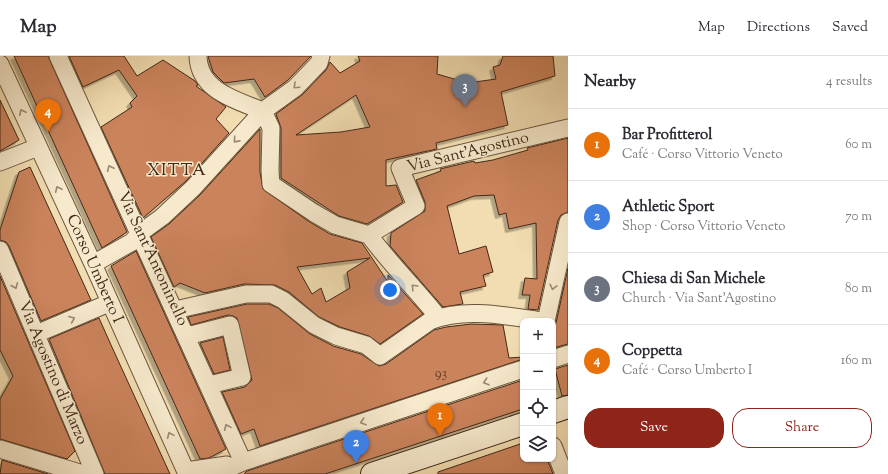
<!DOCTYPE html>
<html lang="en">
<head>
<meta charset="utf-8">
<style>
	body { margin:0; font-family:"Sorts Mill Goudy",serif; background:#f2f2f3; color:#2b2b33 }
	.controls { position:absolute; right:12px; bottom:12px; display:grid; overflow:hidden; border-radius:8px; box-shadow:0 1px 3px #0004 }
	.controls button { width:36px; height:36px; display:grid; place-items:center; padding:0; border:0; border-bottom:1px solid #e1e1e2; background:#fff; color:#2b2b33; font:20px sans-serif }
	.you { position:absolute; left:390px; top:234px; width:14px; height:14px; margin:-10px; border:3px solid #fff; border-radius:50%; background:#1a73e8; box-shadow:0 0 0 6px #1a73e833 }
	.badge { display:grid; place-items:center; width:26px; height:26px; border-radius:50%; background:#8f2418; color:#fff; font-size:13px; font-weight:700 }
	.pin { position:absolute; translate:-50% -33px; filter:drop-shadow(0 1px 2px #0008) }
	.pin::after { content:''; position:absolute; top:21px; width:14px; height:12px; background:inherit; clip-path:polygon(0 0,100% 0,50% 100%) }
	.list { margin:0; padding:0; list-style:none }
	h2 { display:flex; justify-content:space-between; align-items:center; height:52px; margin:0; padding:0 16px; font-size:17px }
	h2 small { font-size:13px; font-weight:400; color:#7c7c81 }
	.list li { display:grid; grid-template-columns:26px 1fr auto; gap:12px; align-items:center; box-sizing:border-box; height:72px; padding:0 16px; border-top:1px solid #e1e1e2 }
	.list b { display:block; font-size:15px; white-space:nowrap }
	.list p { margin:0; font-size:13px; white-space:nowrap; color:#7c7c81 }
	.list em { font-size:13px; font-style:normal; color:#7c7c81 }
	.actions { display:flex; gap:8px; padding:12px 16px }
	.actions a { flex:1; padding:9px 0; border:1px solid #8f2418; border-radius:16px; text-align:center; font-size:14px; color:#8f2418 }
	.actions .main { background:#8f2418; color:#fff }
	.icon { flex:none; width:22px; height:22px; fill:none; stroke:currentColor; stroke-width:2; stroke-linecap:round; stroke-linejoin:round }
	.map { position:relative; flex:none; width:568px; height:418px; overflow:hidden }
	header { display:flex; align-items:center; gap:24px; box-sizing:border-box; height:56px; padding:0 20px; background:#fff; border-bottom:1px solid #e1e1e2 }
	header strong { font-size:19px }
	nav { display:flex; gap:22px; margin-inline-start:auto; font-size:14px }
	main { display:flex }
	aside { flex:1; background:#fff }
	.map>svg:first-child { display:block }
</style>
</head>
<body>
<header>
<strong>Map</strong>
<nav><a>Map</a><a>Directions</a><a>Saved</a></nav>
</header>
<main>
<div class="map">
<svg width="568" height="418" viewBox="0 0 568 418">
	<defs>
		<filter id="shadow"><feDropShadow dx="-3.5" dy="3.5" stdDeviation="0" flood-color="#0004"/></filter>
	</defs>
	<rect width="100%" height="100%" fill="#f1ddb1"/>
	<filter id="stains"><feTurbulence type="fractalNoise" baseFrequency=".005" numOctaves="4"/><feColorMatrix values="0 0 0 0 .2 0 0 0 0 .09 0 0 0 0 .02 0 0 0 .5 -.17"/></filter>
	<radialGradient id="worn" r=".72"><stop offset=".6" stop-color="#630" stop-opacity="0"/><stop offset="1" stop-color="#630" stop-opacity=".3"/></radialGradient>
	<path fill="#cb835c" stroke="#412817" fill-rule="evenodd" filter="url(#shadow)" d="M 14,0 L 48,0 L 127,176 L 102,192 Z
		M 69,0 L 124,0 L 137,20 L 163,4 L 195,25 L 198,29 L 196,30 L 226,51 L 216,63 L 229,77 L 186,125 L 143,162 L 101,71 L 132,51 L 130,47 L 137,40 L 119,14 L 83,31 Z
		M 208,0 L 311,0 L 288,24 L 265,41 L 254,23 L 224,27 L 213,16 Z
		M 358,0 L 438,0 L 437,18 L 468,27 L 496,23 L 493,11 L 500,9 L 503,0 L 553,0 L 555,20 L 501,36 L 508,69 L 436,87 L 437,93 L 386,104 L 386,130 L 396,129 L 403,146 L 367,168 L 339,160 L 281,122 L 281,72 L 276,58 L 302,39 L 326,14 L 330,6 L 340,17 L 360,5 ZM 356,39 L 370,71 L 341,76 L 296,79 Z
		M 0,44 L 19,84 L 0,95 Z
		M 260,73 L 260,116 L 263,133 L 308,165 L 330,178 L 362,187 L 388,226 L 388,219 L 423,258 L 380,288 L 369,280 L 340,271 L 319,261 L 289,236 L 275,229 L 244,228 L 205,237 L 180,227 L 174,231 L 151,181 L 169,168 L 200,139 ZM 370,202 L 347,216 L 350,232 L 326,246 L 321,232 L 312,238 L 297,211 Z
		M 568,82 L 568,156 L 561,159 L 558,164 L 538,254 L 528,253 L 530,239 L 522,239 L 525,222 L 537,223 L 536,167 L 509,173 L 506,157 L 499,159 L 494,139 L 474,140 L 447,150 L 459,198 L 486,190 L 493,216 L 483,219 L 486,230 L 460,236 L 463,248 L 443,251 L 390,190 L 391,177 L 425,155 L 425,146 L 416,124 L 441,115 L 440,113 L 474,105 L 475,107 L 493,104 L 528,94 L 527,92 Z
		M 30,111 L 91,244 L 41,265 L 9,190 L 6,186 L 0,184 L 0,174 L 19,116 Z
		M 136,195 L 226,393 L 209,402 L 200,403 L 111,210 Z
		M 568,212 L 568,288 L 553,292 L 553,272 L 556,267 Z
		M 0,220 L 75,395 L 67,403 L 0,383 L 0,343 L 13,320 L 0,294 Z
		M 247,248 L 269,248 L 278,252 L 310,278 L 333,290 L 361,298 L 379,310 L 386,308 L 434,274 L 446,271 L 471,268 L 503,269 L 509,302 L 523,301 L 523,303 L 260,390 L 254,373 L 241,378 L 222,336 L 245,331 L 252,324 L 237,262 L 233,260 L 228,259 L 191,269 L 188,261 Z
		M 99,262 L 111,289 L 170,418 L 105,418 L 49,283 Z
		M 223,281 L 230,314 L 214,318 L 200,287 Z
		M 568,309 L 568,339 L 562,340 L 555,313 Z
		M 523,324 L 523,353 L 325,418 L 244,418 L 247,415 Z
		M 523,387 L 523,403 L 547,403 L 553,418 L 438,418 L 438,416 Z
		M 2,404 L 48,418 L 0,418 Z"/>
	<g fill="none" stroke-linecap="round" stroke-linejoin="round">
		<g stroke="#6d553e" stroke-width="19">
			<path id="street" d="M 58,0 L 243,406
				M 198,0 C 199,35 236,44 263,55
				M 0,8 L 93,208 L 187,418
				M 263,55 L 271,72 L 270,115 L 271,128 L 314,157 L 335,169 L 369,179
				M 0,106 L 38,91
				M 369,179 L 416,150 L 400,112 L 568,72
				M 369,179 C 391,209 416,233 438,261
				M 0,194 L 95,418
				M 93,208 L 132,186 L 140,177 L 162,161 L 193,132 L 263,55 L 295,32 L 319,7 L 321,0
				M 175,254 L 246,238 L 271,238 L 283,244 L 314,269 L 336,280 L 366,289 L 380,300 L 430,265 C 464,251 507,260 543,265
				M 546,265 L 568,166
				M 36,278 L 109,247
				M 187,280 L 230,269 L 242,321 L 209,329
				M 553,303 L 568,298
				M 553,390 L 564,418
				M 0,393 L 83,418
				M 186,415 L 227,409
				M 216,418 L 243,406 L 523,313"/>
		</g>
		<g stroke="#412817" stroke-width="24">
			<path id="secondary" d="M 553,356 L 568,351
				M 372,418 L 523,368"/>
		</g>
		<use href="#street" stroke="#f6e9cc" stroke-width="17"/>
		<use href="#secondary" stroke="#f6e9cc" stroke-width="22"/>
	</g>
	<defs><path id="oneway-chevron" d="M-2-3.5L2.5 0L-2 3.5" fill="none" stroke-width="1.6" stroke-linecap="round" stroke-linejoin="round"/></defs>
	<g stroke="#9c8872">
		<use href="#oneway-chevron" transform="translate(296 30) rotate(137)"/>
		<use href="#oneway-chevron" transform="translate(22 56) rotate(-115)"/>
		<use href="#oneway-chevron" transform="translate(236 84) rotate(132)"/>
		<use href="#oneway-chevron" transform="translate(110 112) rotate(-115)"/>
		<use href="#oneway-chevron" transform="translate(58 133) rotate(-115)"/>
		<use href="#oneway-chevron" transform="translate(15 230) rotate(67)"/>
		<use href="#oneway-chevron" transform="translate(414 231) rotate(-134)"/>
		<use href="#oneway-chevron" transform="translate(553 231) rotate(103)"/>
		<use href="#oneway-chevron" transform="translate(72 263) rotate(-23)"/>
		<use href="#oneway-chevron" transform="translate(486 326) rotate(162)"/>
		<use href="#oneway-chevron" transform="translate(363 366) rotate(162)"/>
		<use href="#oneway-chevron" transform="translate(227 371) rotate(-114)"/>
		<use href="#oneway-chevron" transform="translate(170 379) rotate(-114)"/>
	</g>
	<g text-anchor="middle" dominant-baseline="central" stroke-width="3" stroke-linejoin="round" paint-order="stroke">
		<g font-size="14" fill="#643f28">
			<text x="441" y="318">93</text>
		</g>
		<g font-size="16" fill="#412817" stroke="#f6e9cc">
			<text transform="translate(468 97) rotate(-14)">Via Sant'Agostino</text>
			<text transform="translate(152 203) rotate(65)">Via Sant'Antoninello</text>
			<text transform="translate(94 213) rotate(66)">Corso Umberto I</text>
			<text transform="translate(52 317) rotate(67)">Via Agostino di Marzo</text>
		</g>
		<g font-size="17" letter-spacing="1" fill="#412817" stroke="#f6e9cc">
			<text x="177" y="115">XITTA</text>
		</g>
	</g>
	<rect width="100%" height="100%" filter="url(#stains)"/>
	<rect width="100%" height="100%" fill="url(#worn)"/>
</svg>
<div class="controls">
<button>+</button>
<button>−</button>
<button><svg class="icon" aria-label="locate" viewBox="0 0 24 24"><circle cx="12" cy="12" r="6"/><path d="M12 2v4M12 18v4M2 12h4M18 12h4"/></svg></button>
<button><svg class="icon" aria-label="layers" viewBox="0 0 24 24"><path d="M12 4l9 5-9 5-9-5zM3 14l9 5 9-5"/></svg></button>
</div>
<div class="you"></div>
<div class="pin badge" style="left:440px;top:380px;background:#e8710a">1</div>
<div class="pin badge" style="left:356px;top:407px;background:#3f7fe0">2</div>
<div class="pin badge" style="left:465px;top:51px;background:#6b7280">3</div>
<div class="pin badge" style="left:48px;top:76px;background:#e8710a">4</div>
</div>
<aside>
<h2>Nearby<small>4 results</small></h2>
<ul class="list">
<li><span class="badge" style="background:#e8710a">1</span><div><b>Bar Profitterol</b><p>Café · Corso Vittorio Veneto</p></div><em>60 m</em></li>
<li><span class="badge" style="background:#3f7fe0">2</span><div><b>Athletic Sport</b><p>Shop · Corso Vittorio Veneto</p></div><em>70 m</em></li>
<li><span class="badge" style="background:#6b7280">3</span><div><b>Chiesa di San Michele</b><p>Church · Via Sant'Agostino</p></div><em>80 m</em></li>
<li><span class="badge" style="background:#e8710a">4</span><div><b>Coppetta</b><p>Café · Corso Umberto I</p></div><em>160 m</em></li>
</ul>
<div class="actions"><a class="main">Save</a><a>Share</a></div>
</aside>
</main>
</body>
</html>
